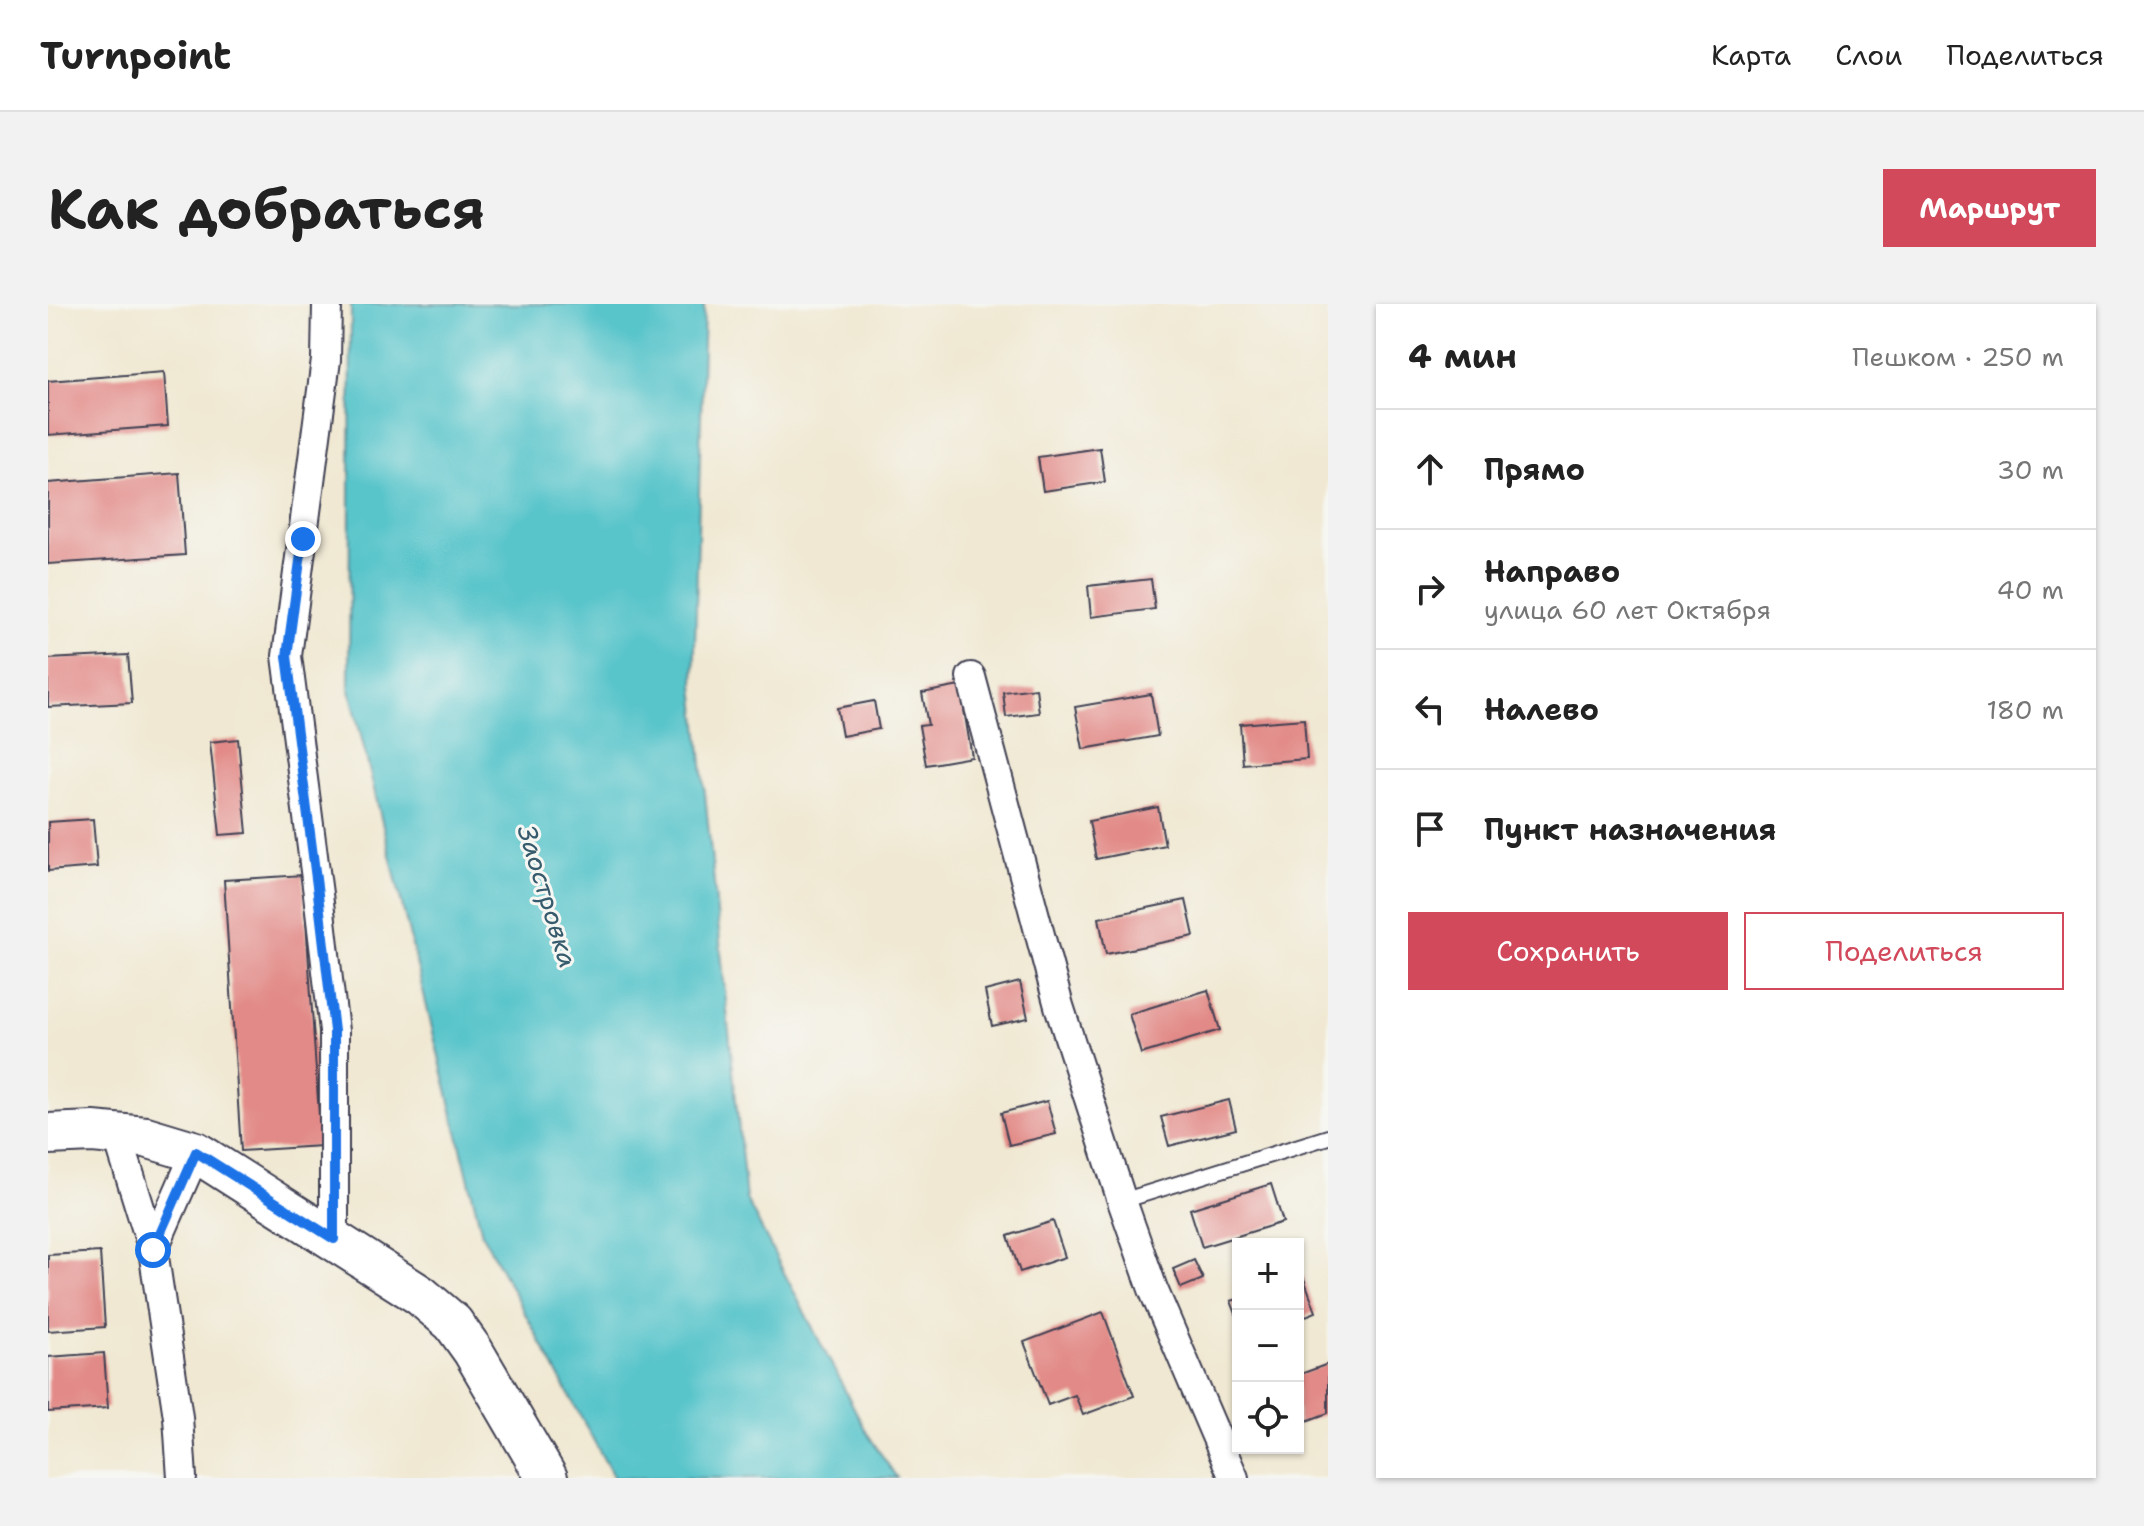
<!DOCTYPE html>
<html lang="ru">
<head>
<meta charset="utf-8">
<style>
	body { margin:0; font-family:"Shantell Sans",sans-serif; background:#f2f2f2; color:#222 }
	.controls { position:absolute; right:24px; bottom:24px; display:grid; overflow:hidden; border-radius:0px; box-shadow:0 2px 6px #0004 }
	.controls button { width:72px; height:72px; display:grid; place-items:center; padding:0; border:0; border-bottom:2px solid #e0e0e0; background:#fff; color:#222; font:40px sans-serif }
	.stop { position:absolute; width:24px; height:24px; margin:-18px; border:6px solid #1a73e8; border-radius:50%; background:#fff }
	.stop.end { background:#1a73e8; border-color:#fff; box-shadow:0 2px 8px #0008 }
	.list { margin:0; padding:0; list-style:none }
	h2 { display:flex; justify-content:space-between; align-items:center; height:104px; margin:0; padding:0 32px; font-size:34px }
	h2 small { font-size:26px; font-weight:400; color:#767676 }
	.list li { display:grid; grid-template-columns:52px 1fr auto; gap:24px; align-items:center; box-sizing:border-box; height:120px; padding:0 32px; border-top:2px solid #e0e0e0 }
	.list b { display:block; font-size:30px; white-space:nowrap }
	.list p { margin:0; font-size:26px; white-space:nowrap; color:#767676 }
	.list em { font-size:26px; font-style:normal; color:#767676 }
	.actions { display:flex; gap:16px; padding:24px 32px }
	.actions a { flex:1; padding:18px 0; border:2px solid #d1495b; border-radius:0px; text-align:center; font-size:28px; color:#d1495b }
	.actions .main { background:#d1495b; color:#fff }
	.icon { flex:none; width:44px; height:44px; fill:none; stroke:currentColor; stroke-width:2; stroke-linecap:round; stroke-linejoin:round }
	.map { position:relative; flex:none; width:1280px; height:1174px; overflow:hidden; border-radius:0px }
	header { display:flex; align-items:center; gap:48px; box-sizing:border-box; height:112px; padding:0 40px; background:#fff; border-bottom:2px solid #e0e0e0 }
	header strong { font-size:38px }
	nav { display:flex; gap:44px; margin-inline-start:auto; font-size:28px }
	.intro { display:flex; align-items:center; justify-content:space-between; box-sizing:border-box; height:192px; padding:0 48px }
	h1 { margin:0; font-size:56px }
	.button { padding:20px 36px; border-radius:0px; background:#d1495b; color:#fff; font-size:28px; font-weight:700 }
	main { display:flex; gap:48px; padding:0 48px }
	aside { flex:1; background:#fff; border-radius:0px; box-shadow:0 2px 6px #0004 }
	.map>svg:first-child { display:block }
</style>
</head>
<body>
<header>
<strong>Turnpoint</strong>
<nav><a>Карта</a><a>Слои</a><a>Поделиться</a></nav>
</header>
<div class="intro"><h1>Как добраться</h1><a class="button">Маршрут</a></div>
<main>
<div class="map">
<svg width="1280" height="1174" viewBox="0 0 1280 1174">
	<rect width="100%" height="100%" fill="#f6f6f2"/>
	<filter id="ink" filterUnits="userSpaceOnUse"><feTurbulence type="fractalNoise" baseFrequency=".0125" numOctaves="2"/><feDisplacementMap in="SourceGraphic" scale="16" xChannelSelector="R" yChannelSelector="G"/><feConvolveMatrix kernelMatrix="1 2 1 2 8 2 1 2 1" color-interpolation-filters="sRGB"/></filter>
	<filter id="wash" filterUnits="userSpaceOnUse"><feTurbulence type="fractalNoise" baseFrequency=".006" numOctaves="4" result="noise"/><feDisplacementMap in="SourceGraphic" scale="32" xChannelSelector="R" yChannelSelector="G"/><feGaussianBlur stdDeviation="1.8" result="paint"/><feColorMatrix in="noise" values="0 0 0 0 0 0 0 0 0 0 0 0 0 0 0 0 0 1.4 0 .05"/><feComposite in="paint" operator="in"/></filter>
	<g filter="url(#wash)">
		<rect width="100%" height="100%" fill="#f0e8d2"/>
		<path fill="#58c5cb" stroke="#3d7483" stroke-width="2" d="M 303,0 L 656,0 L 646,381 L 698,895 L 819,1129 L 849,1174 L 566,1174 L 434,930 L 301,382 Z"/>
		<g id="blocks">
			<path fill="#e28a87" d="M 116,68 L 120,122 L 0,131 L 0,77 Z
				M 1052,144 L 1057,178 L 995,187 L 990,153 Z
				M 131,169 L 137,251 L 0,260 L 0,179 Z
				M 1103,275 L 1107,305 L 1043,313 L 1040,282 Z
				M 80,351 L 84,399 L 0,403 L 0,355 Z
				M 912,382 L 924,453 L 878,461 L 871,422 L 880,421 L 874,389 Z
				M 988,384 L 991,409 L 958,413 L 955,388 Z
				M 1103,390 L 1110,432 L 1035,445 L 1027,403 Z
				M 826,397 L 831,425 L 794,432 L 789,404 Z
				M 1256,415 L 1259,455 L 1195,460 L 1192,420 Z
				M 190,435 L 199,529 L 172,531 L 162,438 Z
				M 1110,503 L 1117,541 L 1048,555 L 1041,517 Z
				M 45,515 L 49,563 L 0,567 L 0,518 Z
				M 255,571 L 273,842 L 193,847 L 176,576 Z
				M 1138,596 L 1146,632 L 1058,650 L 1051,614 Z
				M 972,678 L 980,714 L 944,722 L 937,687 Z
				M 1160,686 L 1172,726 L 1093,750 L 1081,710 Z
				M 1181,796 L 1188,825 L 1121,842 L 1113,813 Z
				M 999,797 L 1008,830 L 961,841 L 953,809 Z
				M 1223,880 L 1235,918 L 1154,943 L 1142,905 Z
				M 1005,917 L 1017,953 L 972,968 L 960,932 Z
				M 52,948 L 57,1023 L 0,1027 L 0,951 Z
				M 1146,956 L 1155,975 L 1133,984 L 1125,965 Z
				M 1255,972 L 1268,1008 L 1250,1015 L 1250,974 Z
				M 1190,995 L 1190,1015 L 1183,997 Z
				M 1055,1008 L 1086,1092 L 1035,1111 L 1027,1091 L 1000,1101 L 976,1038 Z
				M 56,1049 L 60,1104 L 0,1108 L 0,1053 Z
				M 1280,1060 L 1280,1109 L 1250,1120 L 1250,1071 Z"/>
		</g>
	</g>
	<g filter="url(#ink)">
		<use href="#blocks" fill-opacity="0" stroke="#414052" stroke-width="2"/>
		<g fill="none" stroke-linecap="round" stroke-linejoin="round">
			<g stroke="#414052" stroke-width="18">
				<path id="lane" d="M 1074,897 L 1280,833"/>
			</g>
			<g stroke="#414052" stroke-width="32">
				<path id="street" d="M 279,0 L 278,56 L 239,352 L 270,590 L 286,727 L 286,935
					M 923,373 L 1011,702 L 1074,897 L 1105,985 L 1186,1174
					M 69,830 L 105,946
					M 134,1174 L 130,1113 L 105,946 L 148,848"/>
			</g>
			<g stroke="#414052" stroke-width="44">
				<path id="secondary" d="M 0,830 L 45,828 L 98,833 L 148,848 L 372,991 L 405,1019 L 425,1047 L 499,1174"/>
			</g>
			<use href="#lane" stroke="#fff" stroke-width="14"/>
			<use href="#street" stroke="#fff" stroke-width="28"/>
			<use href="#secondary" stroke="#fff" stroke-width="40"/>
		</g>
	</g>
	<g fill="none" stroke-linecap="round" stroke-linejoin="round" filter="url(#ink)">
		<path stroke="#1a73e8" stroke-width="10" d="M 105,946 L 148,848 L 286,935 L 286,727 L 270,590 L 239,352 L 255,235"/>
	</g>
	<g text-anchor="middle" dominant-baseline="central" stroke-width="6" stroke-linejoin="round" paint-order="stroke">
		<g font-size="26" font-style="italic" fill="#355b6d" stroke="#f6f6f2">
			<text transform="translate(500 592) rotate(73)">Заостровка</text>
		</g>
	</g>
</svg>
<div class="controls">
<button>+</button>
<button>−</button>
<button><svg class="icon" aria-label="locate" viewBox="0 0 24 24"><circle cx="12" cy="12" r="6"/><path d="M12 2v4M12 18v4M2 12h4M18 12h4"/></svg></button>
</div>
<div class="stop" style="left:105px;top:946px"></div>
<div class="stop end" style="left:255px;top:235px"></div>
</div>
<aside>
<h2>4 мин<small>Пешком · 250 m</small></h2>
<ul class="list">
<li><svg class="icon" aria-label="ahead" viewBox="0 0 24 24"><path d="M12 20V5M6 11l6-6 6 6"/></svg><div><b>Прямо</b></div><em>30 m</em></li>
<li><svg class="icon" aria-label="right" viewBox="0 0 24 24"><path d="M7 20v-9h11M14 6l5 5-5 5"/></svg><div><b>Направо</b><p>улица 60 лет Октября</p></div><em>40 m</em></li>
<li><svg class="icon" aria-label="left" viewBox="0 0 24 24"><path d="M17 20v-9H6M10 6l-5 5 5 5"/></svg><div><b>Налево</b></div><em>180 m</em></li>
<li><svg class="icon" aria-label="arrive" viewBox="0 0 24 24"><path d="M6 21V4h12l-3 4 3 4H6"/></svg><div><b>Пункт назначения</b></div></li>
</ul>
<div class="actions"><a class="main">Сохранить</a><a>Поделиться</a></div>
</aside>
</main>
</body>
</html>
